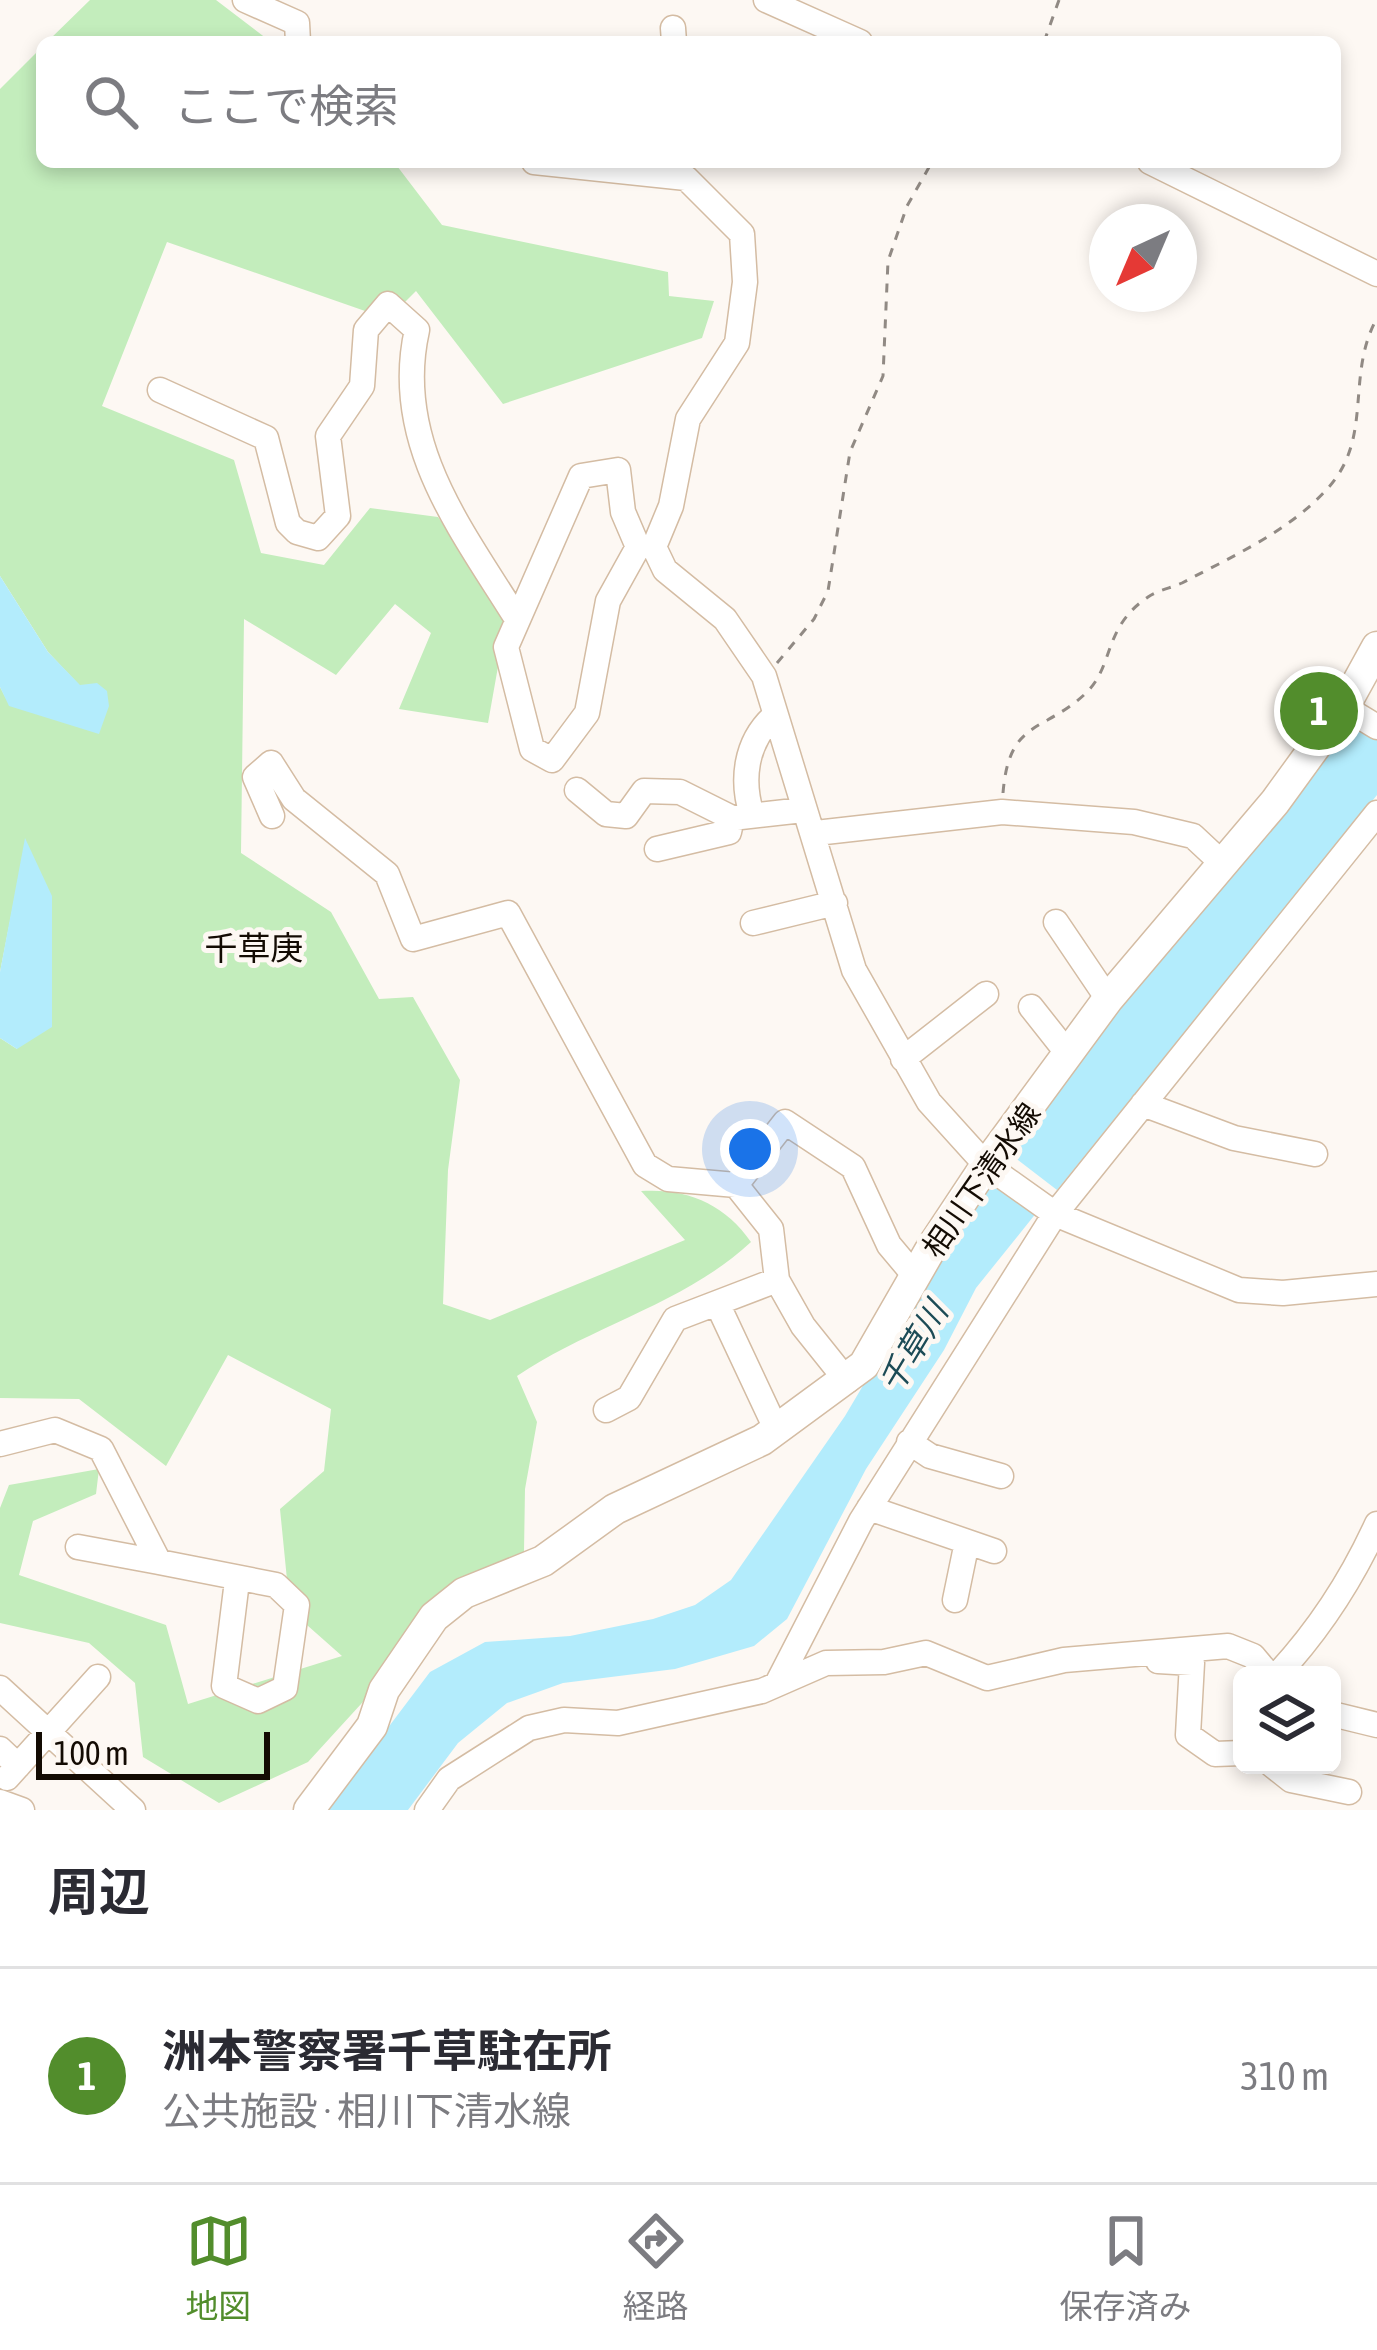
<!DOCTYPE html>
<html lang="ja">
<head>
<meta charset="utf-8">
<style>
	body { margin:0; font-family:"Asap Condensed","Noto Sans JP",sans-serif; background:#f2f2f3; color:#2b2b33 }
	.controls { position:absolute; right:36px; bottom:36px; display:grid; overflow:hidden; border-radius:18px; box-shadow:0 6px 18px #0003 }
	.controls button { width:108px; height:108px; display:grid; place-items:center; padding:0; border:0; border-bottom:3px solid #e1e1e2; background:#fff; color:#2b2b33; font:60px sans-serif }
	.compass { position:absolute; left:1089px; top:204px; width:108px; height:108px; border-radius:50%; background:#fff; box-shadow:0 6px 18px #0003; rotate:224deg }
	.scale { position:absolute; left:36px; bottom:30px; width:234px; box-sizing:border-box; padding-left:12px; border:6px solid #130b03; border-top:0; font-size:33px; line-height:42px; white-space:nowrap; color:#130b03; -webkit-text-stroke:9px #fdf8f3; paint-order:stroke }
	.you { position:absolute; left:750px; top:1149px; width:42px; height:42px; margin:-30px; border:9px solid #fff; border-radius:50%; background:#1a73e8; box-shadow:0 0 0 18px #1a73e833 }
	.badge { display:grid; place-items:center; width:78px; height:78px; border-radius:50%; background:#528d2c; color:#fff; font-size:39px; font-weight:700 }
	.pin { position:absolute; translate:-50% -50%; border:6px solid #fff; box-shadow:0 3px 12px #0006 }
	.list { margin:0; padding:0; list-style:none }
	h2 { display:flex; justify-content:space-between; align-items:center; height:156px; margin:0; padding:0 48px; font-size:51px }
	h2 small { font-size:39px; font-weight:400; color:#7c7c81 }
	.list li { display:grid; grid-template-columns:78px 1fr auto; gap:36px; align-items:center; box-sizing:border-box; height:216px; padding:0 48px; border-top:3px solid #e1e1e2 }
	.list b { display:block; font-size:45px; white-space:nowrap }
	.list p { margin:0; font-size:39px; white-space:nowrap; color:#7c7c81 }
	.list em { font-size:39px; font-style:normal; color:#7c7c81 }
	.icon { flex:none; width:66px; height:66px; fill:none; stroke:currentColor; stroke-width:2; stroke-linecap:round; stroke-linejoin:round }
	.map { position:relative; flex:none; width:1377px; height:1810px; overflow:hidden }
	.search { position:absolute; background:#fff; box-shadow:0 6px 18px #0003; left:36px; right:36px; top:36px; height:132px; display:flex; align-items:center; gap:30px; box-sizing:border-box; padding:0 42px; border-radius:18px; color:#7c7c81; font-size:45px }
	.sheet { height:372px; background:#fff }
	nav { display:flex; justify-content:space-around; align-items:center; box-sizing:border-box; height:168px; border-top:3px solid #e1e1e2; background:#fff; font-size:33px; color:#7c7c81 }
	nav a { display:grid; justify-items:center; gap:6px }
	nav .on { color:#528d2c }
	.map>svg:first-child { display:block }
</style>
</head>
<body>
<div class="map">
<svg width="1377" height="1810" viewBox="0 0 1377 1810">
	<rect width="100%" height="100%" fill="#fdf8f3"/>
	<path fill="#c3edbc" d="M 90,0 L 216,0 L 271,42 L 47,42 Z
		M 42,47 L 42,162 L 394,162 L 442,225 L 668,272 L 669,296 L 714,301 L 702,338 L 503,404 L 416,291 L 388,319 L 167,242 L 102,406 L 234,460 L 261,553 L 324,565 L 370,508 L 438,517 L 507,616 L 488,723 L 399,709 L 431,633 L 395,604 L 336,675 L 244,619 L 241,853 L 331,912 L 379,999 L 413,997 L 460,1080 L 448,1170 L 443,1304 L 490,1320 L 685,1240 L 641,1191 C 687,1188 725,1204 751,1242 C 686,1303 591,1326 517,1376 L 537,1422 L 525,1489 L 524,1552 L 427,1609 L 372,1692 L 308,1762 L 219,1803 L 143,1757 L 135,1683 L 89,1643 L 0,1623 L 0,1508 L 9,1485 L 99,1469 L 96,1494 L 33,1521 L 19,1575 L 166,1625 L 188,1704 L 342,1656 L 290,1610 L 280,1509 L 324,1471 L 331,1409 L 228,1355 L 166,1466 L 79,1399 L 0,1398 L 0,1038 L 17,1049 L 26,840 L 0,972 L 0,687 L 10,706 L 80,686 L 48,652 L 0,576 L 0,89 Z"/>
	<path fill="#b3ecfc" d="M 0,576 L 48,652 L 80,685 L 97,683 L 107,691 L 109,706 L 99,734 L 9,706 L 0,687 Z
		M 1353,721 L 1377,734 L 1377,795 L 1057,1190 L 1005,1150 L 1104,1017 L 1343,724 Z
		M 25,838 L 52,896 L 52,1027 L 17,1049 L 0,1038 L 0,972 Z
		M 997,1181 L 1037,1212 L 976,1288 L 944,1350 L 866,1469 L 787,1619 L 754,1646 L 675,1669 L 563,1683 L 507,1703 L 458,1743 L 408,1810 L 326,1810 L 430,1672 L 485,1642 L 570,1636 L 653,1619 L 695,1605 L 731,1580 L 845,1416 L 983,1183 Z"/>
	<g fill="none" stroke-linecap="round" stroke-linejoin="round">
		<g stroke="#d4bca3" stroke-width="27">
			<path id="minor" d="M 245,0 L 297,23 L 298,42
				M 766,0 L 860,42
				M 673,28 L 674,42
				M 534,162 L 686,178 L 742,234 L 745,282 L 737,343 L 688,419 L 671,506 L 654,547 L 665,570 L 725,619 L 764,676 L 854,970 L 929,1102 L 986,1165 L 1055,1214 L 1239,1290 L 1283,1293 L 1377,1284
				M 1150,162 L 1377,274
				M 160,390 L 266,438 L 288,523 L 297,532 L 318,538 L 338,516 L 328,436 L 362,386 L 366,330 L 388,304 L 417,330 C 392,441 460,528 515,616
				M 618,470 L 623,512 L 638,547 L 608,601 L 587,713 L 552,760 L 532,749 L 506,647 L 581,476 Z
				M 1344,707 L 1377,727
				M 577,790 L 606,814 L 626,816 L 644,791 L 680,792 L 732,818 L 803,810
				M 752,815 C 741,781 745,743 773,717
				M 272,816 L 255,777 L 271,763 L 294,799 L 387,874 L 413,939 L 508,913 L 645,1165 L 668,1179 L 736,1185 L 771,1229 L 777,1280 L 803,1326 L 847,1381
				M 816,833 L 1002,812 L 1134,822 L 1193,836 L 1223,864
				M 657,849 L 729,832 L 732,818
				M 1056,922 L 1108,999
				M 753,923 L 835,903
				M 1031,1007 L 1069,1055
				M 903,1059 L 986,994
				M 1143,1104 L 1234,1138 L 1315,1154
				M 736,1185 L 785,1122 L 853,1167 L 889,1245 L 915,1276
				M 717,1303 L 777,1431
				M 606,1410 L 629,1398 L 675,1319 L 777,1280
				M 909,1442 L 930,1456 L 1001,1476
				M 0,1444 L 55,1430 L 101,1449 L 159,1562 L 276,1585 L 297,1605 L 285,1688 L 258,1701 L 224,1686 L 237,1581
				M 869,1508 L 994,1551
				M 78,1547 L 159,1562
				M 955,1600 L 967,1542
				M 1158,1661 L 1192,1663 L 1188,1735 L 1215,1754 L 1242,1753
				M 1277,1675 C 1319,1630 1351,1581 1377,1524
				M 778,1682 L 861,1521 L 1055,1214 L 1377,813
				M 0,1688 L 133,1810
				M 1332,1714 L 1377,1725
				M 0,1749 L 18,1766
				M 1272,1765 L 1291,1780 L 1349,1792
				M 7,1778 L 98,1677
				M 0,1802 L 22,1810
				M 427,1810 L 449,1779 L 529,1728 L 564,1720 L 618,1723 L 762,1691 L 826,1663 L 884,1662 L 926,1653 L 987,1678 L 1064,1660 L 1228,1646 L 1253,1656 L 1269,1675"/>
		</g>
		<g stroke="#d4bca3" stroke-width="33">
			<path id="major" d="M 309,1810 L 372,1726 L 384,1690 L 434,1617 L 464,1593 L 543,1561 L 615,1509 L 762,1440 L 864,1365 L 933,1245 L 986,1165 L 1108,999 L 1275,802 L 1344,707 L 1377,647"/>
		</g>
		<path stroke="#918a84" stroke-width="3" stroke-dasharray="9 9" stroke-linecap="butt" d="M 1044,42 L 1059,0
			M 777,663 L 814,619 L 828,591 L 850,452 L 883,376 L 888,261 L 907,206 L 932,162
			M 1003,793 C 1009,719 1043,733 1085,694 C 1115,666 1102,628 1148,597 C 1158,590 1171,588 1182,583 C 1231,557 1290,531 1328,488 C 1374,437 1345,376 1377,318"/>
		<use href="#minor" stroke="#fff" stroke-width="24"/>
		<use href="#major" stroke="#fff" stroke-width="30"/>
	</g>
	<g text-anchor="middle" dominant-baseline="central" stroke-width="10" stroke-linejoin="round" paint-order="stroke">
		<g font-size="30" fill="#130b03" stroke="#fdf8f3">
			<text transform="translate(981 1180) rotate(-55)">相川下清水線</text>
		</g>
		<g font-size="33" fill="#130b03" stroke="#fdf8f3">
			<text x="254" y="948">千草庚</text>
		</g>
		<g font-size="33" font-style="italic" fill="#1c4b56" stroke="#fdf8f3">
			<text transform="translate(913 1347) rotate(-59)">千草川</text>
		</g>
	</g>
</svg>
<div class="controls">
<button><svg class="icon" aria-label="layers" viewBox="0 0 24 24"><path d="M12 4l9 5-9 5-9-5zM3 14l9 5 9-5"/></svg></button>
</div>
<svg class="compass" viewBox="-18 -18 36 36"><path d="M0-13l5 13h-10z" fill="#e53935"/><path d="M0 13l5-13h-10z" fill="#7c7c81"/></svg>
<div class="scale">100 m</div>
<div class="you"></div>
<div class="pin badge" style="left:1319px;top:711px">1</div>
<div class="search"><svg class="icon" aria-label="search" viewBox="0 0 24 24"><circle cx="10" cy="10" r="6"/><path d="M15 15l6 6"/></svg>ここで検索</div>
</div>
<section class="sheet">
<h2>周辺<small></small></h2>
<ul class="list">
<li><span class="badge">1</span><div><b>洲本警察署千草駐在所</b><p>公共施設 · 相川下清水線</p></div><em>310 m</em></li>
</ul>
</section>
<nav>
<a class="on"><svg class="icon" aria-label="map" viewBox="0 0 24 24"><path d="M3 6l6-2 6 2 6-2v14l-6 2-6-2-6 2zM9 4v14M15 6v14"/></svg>地図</a>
<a><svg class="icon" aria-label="directions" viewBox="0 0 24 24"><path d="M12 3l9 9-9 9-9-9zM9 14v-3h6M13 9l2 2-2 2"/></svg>経路</a>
<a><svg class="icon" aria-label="saved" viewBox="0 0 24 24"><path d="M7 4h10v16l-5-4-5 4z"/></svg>保存済み</a>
</nav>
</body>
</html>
